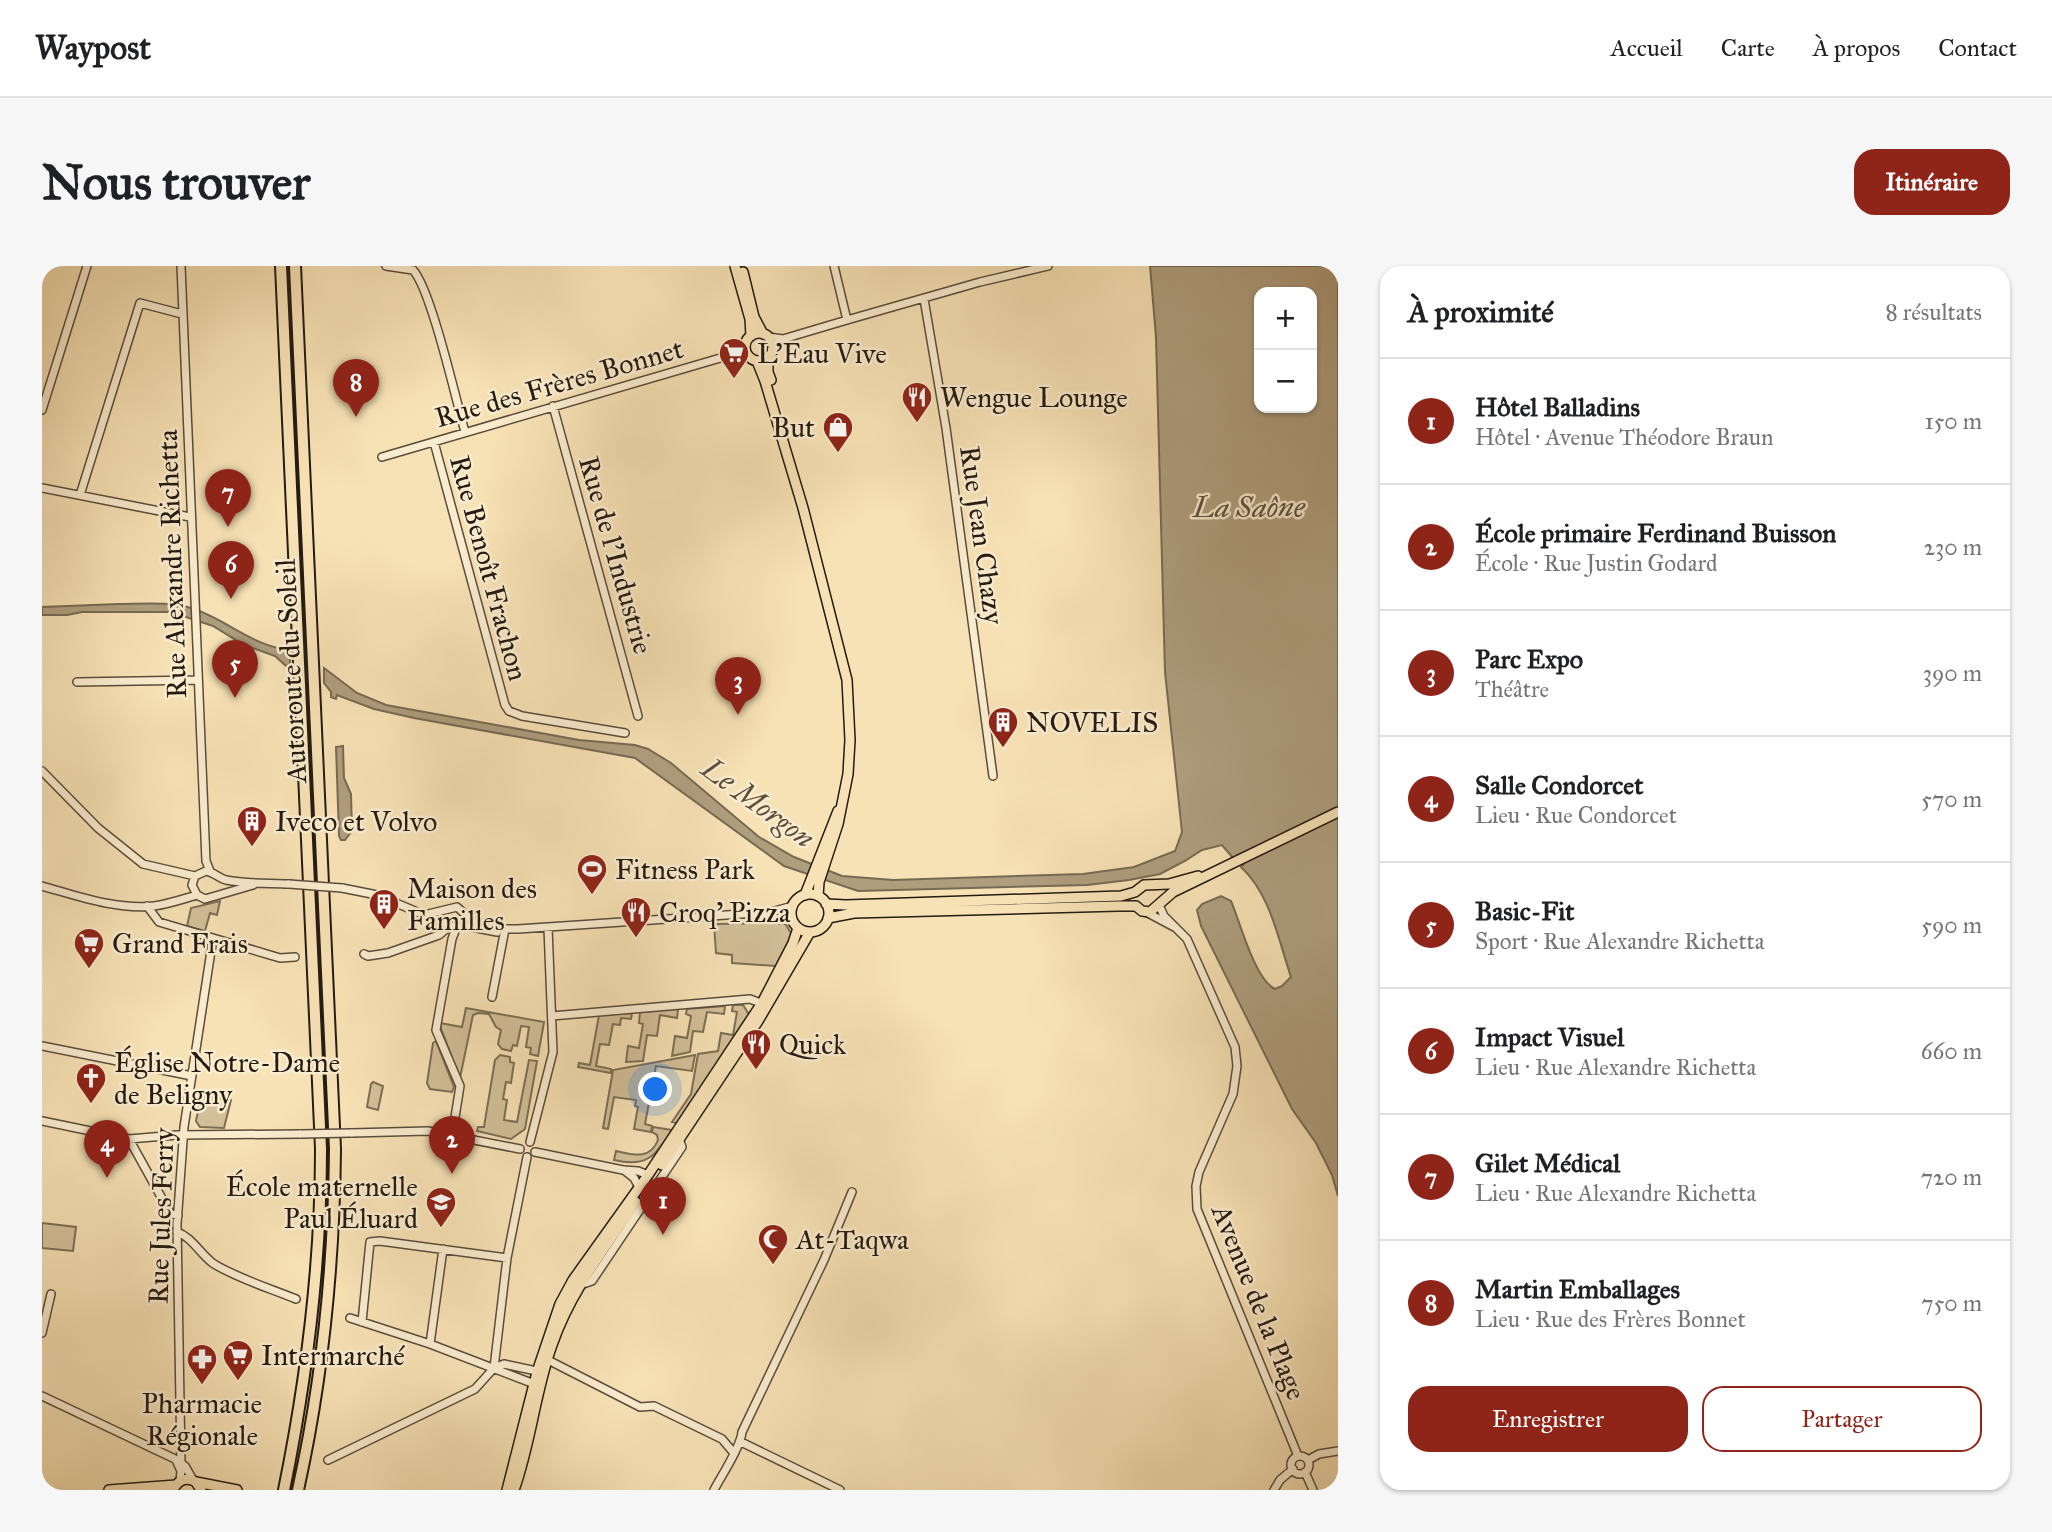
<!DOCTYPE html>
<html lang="fr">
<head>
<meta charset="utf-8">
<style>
	body { margin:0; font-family:"IM FELL Great Primer",serif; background:#f6f6f6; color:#202124 }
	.controls { position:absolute; right:21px; top:21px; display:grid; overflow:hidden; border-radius:14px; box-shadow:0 2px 5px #0004 }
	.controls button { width:63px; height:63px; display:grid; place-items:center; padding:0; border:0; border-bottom:2px solid #e0e0e0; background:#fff; color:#202124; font:35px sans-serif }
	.you { position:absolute; left:614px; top:824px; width:24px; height:24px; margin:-18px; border:5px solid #fff; border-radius:50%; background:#1a73e8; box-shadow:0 0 0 10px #1a73e833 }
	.badge { display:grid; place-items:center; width:46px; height:46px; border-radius:50%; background:#8f2418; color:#fff; font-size:23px; font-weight:700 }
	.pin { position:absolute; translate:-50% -58px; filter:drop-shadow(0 2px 4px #0008) }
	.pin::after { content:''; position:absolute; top:37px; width:24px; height:21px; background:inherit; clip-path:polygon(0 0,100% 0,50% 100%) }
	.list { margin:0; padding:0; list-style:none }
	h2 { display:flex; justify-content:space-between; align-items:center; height:91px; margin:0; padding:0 28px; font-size:30px }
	h2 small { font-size:23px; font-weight:400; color:#757577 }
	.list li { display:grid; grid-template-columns:46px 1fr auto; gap:21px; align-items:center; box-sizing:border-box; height:126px; padding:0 28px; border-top:2px solid #e0e0e0 }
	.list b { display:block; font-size:26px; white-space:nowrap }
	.list p { margin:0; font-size:23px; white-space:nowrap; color:#757577 }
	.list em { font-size:23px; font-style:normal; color:#757577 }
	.actions { display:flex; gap:14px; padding:21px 28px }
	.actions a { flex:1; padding:16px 0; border:2px solid #8f2418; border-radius:21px; text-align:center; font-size:24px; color:#8f2418 }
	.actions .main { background:#8f2418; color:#fff }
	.map { position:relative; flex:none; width:1296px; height:1224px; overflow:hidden; border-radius:21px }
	header { display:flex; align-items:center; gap:42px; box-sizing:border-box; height:98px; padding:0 35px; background:#fff; border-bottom:2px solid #e0e0e0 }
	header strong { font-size:33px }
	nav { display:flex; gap:38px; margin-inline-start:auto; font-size:24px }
	.intro { display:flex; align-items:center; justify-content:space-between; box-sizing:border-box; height:168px; padding:0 42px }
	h1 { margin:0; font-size:49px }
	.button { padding:18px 32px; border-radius:21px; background:#8f2418; color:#fff; font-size:24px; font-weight:700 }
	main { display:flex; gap:42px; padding:0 42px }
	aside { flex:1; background:#fff; border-radius:21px; box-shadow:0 2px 5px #0004 }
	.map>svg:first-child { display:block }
</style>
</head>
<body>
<header>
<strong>Waypost</strong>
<nav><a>Accueil</a><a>Carte</a><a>À propos</a><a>Contact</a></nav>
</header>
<div class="intro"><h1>Nous trouver</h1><a class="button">Itinéraire</a></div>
<main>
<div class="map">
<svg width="1296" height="1224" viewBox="0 0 1296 1224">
	<rect width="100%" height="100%" fill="#f7e2b5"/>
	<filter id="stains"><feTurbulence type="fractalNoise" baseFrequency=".00286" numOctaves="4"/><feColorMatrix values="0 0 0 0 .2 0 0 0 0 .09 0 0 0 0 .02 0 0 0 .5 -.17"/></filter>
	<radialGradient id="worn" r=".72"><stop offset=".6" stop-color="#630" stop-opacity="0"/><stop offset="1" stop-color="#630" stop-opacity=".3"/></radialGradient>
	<path fill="#d3c099" stroke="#7c6e56" stroke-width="2" d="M 178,635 L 175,649 L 168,647 L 163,665 L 145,660 L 149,642 Z
		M 743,657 L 750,669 L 734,700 L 690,697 L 690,689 L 674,687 L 672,658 Z
		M 691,739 L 701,739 L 708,750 L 635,857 L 630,856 L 649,828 L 656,788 L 676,785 L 679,767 L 691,769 L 695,746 L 690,745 Z
		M 683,740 L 682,748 L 665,746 L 661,766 L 651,765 L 648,786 L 630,790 L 633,770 L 645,772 L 649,750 L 644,748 L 645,743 Z
		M 424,742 L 502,756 L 496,790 L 488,788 L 489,782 L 484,781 L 487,761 L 479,760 L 475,780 L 471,779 L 469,785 L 460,783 L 456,778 L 459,764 L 454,761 L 447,748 L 436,747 L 431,749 L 418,812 L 398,760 L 398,757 L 420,761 Z
		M 636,743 L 635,752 L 618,749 L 615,770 L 605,769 L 601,795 L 584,796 L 586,780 L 597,782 L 601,758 L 597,757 L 598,746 Z
		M 590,747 L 589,753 L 579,752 L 578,759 L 571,758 L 567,779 L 558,778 L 554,800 L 569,803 L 569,807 L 536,801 L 537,797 L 548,799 L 557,749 Z
		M 394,775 L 412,821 L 410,826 L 388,823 L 385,817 L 391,777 Z
		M 458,789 L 468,791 L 468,796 L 472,797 L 469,817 L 464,816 L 461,833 L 465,834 L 462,854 L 475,856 L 487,794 L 495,795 L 483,863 L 469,873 L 435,865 L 436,861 L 442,861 L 453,794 Z
		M 653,789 L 650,805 L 614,800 L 603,858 L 610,860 L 609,866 L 592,863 L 596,841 L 593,840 L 594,834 L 572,831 L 566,863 L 561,862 L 571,804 Z
		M 331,816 L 341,820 L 336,844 L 325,841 L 329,818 Z
		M 159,830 L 189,834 L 182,862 L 158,861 L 154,855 Z
		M 611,861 L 630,864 C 613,890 605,902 572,894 L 574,885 C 592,889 608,894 616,874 L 615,869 L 610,866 Z
		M 0,957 L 34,961 L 31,985 L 0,982 Z"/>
	<path fill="#af9e7e" stroke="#776a53" stroke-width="2" fill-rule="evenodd" d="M 1108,0 L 1296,0 L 1296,930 L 1290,909 L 1274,877 L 1250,843 L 1159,660 L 1155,644 L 1160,638 L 1179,630 L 1189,635 C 1198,656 1213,714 1233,723 L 1240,720 L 1249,711 C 1236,673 1229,629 1199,601 L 1202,598 L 1198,590 L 1191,592 L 1180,579 L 1160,584 L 1143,595 L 1118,608 L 1087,614 L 1045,619 L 816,625 L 742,600 L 593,492 L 372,452 L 332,443 L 295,429 L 294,433 L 289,431 L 289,426 L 282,417 L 282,402 L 315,427 L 344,439 L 537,474 L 593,479 L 606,483 L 629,497 L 717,571 L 752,591 L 800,610 L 851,614 L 1041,608 L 1092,601 L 1133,585 L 1140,566 L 1123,406 L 1114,71 ZM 1217,26 L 1270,26 L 1270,142 L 1217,142 Z
		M 76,338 C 100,338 128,335 152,343 C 185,354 212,381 248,384 L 248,398 L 244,400 L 233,390 L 202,379 L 171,360 L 129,346 L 40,346 L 25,349 L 0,349 L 0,341 Z
		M 301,480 L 302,512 L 309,528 L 310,565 L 303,574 L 299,574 L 297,570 L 294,481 Z"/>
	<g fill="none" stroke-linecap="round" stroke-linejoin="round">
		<g stroke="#594d3b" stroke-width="10">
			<path id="minor" d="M 139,0 L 164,595 L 168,605
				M 344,0 L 371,4
				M 792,0 L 805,54
				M 371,4 C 389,23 414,134 423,166
				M 882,33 L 904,162 L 951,510
				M 726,71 L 741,73
				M 731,81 L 741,73 L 805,54 L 938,16 L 1006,0
				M 692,88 L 703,80
				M 511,140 L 596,450
				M 0,144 L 45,0
				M 392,176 L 463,439 L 467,445 L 480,450 L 583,467
				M 340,191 L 692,88 L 706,90
				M 0,222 L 148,251
				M 38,229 L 98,37 L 140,48
				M 35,416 L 156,414
				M 0,505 L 56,562 L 101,598 L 153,610
				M 211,619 L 163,633 L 155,629 L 150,619 L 153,610 L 164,605 C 172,606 176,612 184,614 C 205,618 225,617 247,618
				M 0,620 C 36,630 74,644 112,640 C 127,638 141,633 155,629
				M 300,622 L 335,629 L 411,661 L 419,659 L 455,666
				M 1117,639 L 1122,650 L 1145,673 L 1193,781 L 1195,800 L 1191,828 L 1157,906 L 1154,920 L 1155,943 L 1256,1190
				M 105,640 L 117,656 L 171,672 L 142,861 L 135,958 L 139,1197
				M 1104,646 L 1134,662
				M 382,649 L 415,641 L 432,656 L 463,663 L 476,663 L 729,646 L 751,640
				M 709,652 L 750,654
				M 171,672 L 238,692 L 253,691
				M 322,688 L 326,690 L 346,687 L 397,669 L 408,660
				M 450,731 L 463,663
				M 510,750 L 708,733 L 724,739
				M 0,780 L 150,810
				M 0,855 L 87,873 L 135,869 L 259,868
				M 309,867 L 386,865 L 478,883
				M 410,870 L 418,820 L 394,764 L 410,673 L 415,660
				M 87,873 L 128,947 L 136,950
				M 488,876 L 511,786 L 506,662
				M 493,886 L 581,904 L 596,905 L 606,909
				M 582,904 L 592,912 L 597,921
				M 135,966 C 150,971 159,989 172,998 C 197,1013 227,1022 254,1033
				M 538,1019 L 550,1015 L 640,881 L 637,873
				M 308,1052 L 388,1078 L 495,1119
				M 320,1056 L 328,976 L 338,975 L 465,992
				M 0,1067 L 9,1028
				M 388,1078 L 401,983
				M 506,1094 L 598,1141 L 612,1140 L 680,1173 L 691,1186
				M 452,1102 L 465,992 L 485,891
				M 452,1102 L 462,1098 L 499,1106
				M 0,1130 L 133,1193 L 143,1200 L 151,1214
				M 699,1176 L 798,1224
				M1249 1199a9 9 0 1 1 18 0a9 9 0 1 1-18 0Z
				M 134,1194 L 139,1205 L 138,1215
				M 286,1194 L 433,1123 L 452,1102
				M 1266,1194 L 1277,1188 L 1296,1185
				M 1263,1206 L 1271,1224
				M 672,1224 C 680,1209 699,1180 700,1166 L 782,994 L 810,926
				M 1232,1224 L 1238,1214 L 1251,1203"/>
		</g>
		<g stroke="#241b12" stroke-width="12">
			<path id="major" d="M 693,0 L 708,53 L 709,70
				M 701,6 L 712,51 L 721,68
				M703 81a14 14 0 1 1 28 0a14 14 0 1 1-28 0Z
				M 726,92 L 726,106 L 729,114
				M 715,95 L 723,115 L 761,242 L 805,414 L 808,474 L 806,508 L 796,558 L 777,616 L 776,630
				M749 647a19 19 0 1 1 38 0a19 19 0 1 1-38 0Z
				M 763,629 L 796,545
				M 784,638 L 804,639 L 1079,630 L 1093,626 L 1102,619 L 1127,618 L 1156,610
				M 786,652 L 812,647 L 1076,640 L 1094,640 L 1100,645 L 1108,646 L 1131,626 L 1296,546
				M 620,899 L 716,755 L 768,666
				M 154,1216 L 195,1224
				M 132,1222 C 137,1213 146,1211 154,1216 L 159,1224
				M 67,1224 L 134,1219
				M 465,1224 L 495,1106 L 518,1038 L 531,1014 L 606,909 L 720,737 L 751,677 L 756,662
				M 472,1224 C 489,1177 493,1126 510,1079 C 528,1026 563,982 594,936"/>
		</g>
		<g stroke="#241b12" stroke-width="14">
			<path id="highway" d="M 239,0 L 279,883 C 279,999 265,1111 242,1224
				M 253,0 L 293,883 C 292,999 281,1111 256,1224"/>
		</g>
		<use href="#minor" stroke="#faeccf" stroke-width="7"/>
		<use href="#major" stroke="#f7e2b5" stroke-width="9"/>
		<use href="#highway" stroke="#f7e2b5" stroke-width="10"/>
		<g stroke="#594d3b" stroke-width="10" stroke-linecap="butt">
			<path id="minor-bridge" d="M 247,618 L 300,622
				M 259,868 L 309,867"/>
		</g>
		<use href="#minor-bridge" stroke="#faeccf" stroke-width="7"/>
	</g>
	<defs>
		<g id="supermarket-pin" transform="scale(1.575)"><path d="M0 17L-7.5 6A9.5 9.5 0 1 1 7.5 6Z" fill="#8f2418" stroke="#faeccf"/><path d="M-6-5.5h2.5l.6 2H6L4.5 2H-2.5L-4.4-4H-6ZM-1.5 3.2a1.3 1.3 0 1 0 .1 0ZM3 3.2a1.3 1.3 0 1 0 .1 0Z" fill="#fff"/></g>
		<g id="restaurant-pin" transform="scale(1.575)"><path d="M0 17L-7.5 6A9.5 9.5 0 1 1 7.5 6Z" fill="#8f2418" stroke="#faeccf"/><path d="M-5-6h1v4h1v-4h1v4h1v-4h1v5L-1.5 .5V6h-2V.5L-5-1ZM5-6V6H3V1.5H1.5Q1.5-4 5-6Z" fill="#fff"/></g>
		<g id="shop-pin" transform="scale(1.575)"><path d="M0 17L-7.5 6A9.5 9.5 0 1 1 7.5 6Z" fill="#8f2418" stroke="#faeccf"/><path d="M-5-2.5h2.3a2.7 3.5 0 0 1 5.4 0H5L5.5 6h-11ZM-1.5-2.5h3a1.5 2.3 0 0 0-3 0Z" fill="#fff"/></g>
		<g id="building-pin" transform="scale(1.575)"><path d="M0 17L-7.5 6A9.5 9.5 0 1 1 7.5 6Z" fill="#8f2418" stroke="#faeccf"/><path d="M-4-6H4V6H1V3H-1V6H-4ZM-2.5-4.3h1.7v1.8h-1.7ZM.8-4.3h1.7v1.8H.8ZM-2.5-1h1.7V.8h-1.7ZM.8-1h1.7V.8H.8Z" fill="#fff"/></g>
		<g id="stadium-pin" transform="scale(1.575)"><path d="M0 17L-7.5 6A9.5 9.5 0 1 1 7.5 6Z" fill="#8f2418" stroke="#faeccf"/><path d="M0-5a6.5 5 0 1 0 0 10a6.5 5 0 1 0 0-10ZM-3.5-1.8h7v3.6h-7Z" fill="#fff"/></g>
		<g id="church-pin" transform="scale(1.575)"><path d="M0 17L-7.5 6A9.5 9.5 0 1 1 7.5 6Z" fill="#8f2418" stroke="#faeccf"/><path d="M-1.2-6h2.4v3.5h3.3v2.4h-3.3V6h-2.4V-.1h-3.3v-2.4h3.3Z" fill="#fff"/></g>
		<g id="school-pin" transform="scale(1.575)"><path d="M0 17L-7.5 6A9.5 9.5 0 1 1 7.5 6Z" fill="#8f2418" stroke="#faeccf"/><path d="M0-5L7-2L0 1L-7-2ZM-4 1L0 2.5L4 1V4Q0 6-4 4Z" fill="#fff"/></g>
		<g id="mosque-pin" transform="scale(1.575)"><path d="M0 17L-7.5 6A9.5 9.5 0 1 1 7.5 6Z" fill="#8f2418" stroke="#faeccf"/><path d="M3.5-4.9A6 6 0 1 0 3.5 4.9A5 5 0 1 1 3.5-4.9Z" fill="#fff"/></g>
		<g id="pharmacy-pin" transform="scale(1.575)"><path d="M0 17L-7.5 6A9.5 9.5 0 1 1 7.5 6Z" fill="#8f2418" stroke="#faeccf"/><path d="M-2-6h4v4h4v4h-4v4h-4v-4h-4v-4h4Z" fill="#fff"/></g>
	</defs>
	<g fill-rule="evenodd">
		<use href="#supermarket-pin" x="692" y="87"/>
		<use href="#restaurant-pin" x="875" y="131"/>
		<use href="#shop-pin" x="796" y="161"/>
		<use href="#building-pin" x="961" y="456"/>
		<use href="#building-pin" x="210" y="555"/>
		<use href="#stadium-pin" x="550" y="603"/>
		<use href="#building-pin" x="342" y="638"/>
		<use href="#restaurant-pin" x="594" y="646"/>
		<use href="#supermarket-pin" x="47" y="677"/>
		<use href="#restaurant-pin" x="714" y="778"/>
		<use href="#church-pin" x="49" y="812"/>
		<use href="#school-pin" x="399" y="936"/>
		<use href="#mosque-pin" x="731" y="973"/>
		<use href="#supermarket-pin" x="196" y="1089"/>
		<use href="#pharmacy-pin" x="160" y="1093"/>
	</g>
	<g text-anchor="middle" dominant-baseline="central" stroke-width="5" stroke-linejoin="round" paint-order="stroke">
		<g font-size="28" fill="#241b12" stroke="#faeccf" text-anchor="start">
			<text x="715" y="87">L'Eau Vive</text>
			<text x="898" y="131">Wengue Lounge</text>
			<text x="773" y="161" text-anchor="end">But</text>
			<text x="984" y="456">NOVELIS</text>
			<text x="233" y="555">Iveco et Volvo</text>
			<text x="573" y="603">Fitness Park</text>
			<text x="365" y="622">Maison des<tspan x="365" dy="32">Familles</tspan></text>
			<text x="617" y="646">Croq' Pizza</text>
			<text x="70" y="677">Grand Frais</text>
			<text x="737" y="778">Quick</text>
			<text x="72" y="796">Église Notre-Dame<tspan x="72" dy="32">de Beligny</tspan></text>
			<text x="376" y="920" text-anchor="end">École maternelle<tspan x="376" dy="32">Paul Éluard</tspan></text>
			<text x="754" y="973">At-Taqwa</text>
			<text x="219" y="1089">Intermarché</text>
			<text x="160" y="1137" text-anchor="middle">Pharmacie<tspan x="160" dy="32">Régionale</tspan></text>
		</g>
		<g font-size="28" fill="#241b12" stroke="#faeccf">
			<text transform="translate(517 117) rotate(-16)">Rue des Frères Bonnet</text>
			<text transform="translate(940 269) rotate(82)">Rue Jean Chazy</text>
			<text transform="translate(574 289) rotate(74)">Rue de l'Industrie</text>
			<text transform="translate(130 298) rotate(-92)">Rue Alexandre Richetta</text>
			<text transform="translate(447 302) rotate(75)">Rue Benoît Frachon</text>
			<text transform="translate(249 405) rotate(-93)">Autoroute du Soleil</text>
			<text transform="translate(119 950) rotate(-88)">Rue Jules Ferry</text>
			<text transform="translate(1217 1036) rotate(68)">Avenue de la Plage</text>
		</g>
		<g font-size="30" font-style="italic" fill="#5c4f3d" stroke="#faeccf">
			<text x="1207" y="241">La Saône</text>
			<text transform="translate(716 537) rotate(36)">Le Morgon</text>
		</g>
	</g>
	<rect width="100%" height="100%" filter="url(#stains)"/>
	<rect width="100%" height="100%" fill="url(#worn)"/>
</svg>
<div class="controls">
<button>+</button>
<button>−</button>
</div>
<div class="you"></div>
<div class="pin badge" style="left:621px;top:969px">1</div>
<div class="pin badge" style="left:410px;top:908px">2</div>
<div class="pin badge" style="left:696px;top:449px">3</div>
<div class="pin badge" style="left:65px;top:912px">4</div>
<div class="pin badge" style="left:193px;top:432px">5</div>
<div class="pin badge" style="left:189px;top:333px">6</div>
<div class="pin badge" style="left:186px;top:261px">7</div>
<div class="pin badge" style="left:314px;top:151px">8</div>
</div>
<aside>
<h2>À proximité<small>8 résultats</small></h2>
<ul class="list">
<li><span class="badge">1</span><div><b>Hôtel Balladins</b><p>Hôtel · Avenue Théodore Braun</p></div><em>150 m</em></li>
<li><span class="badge">2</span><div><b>École primaire Ferdinand Buisson</b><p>École · Rue Justin Godard</p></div><em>230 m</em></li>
<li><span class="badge">3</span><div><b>Parc Expo</b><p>Théâtre</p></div><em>390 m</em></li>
<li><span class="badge">4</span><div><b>Salle Condorcet</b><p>Lieu · Rue Condorcet</p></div><em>570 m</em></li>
<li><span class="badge">5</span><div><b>Basic-Fit</b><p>Sport · Rue Alexandre Richetta</p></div><em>590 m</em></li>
<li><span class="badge">6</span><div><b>Impact Visuel</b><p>Lieu · Rue Alexandre Richetta</p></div><em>660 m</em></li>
<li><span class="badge">7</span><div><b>Gilet Médical</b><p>Lieu · Rue Alexandre Richetta</p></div><em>720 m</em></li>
<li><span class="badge">8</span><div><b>Martin Emballages</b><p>Lieu · Rue des Frères Bonnet</p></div><em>750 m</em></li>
</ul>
<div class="actions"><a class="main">Enregistrer</a><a>Partager</a></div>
</aside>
</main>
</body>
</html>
